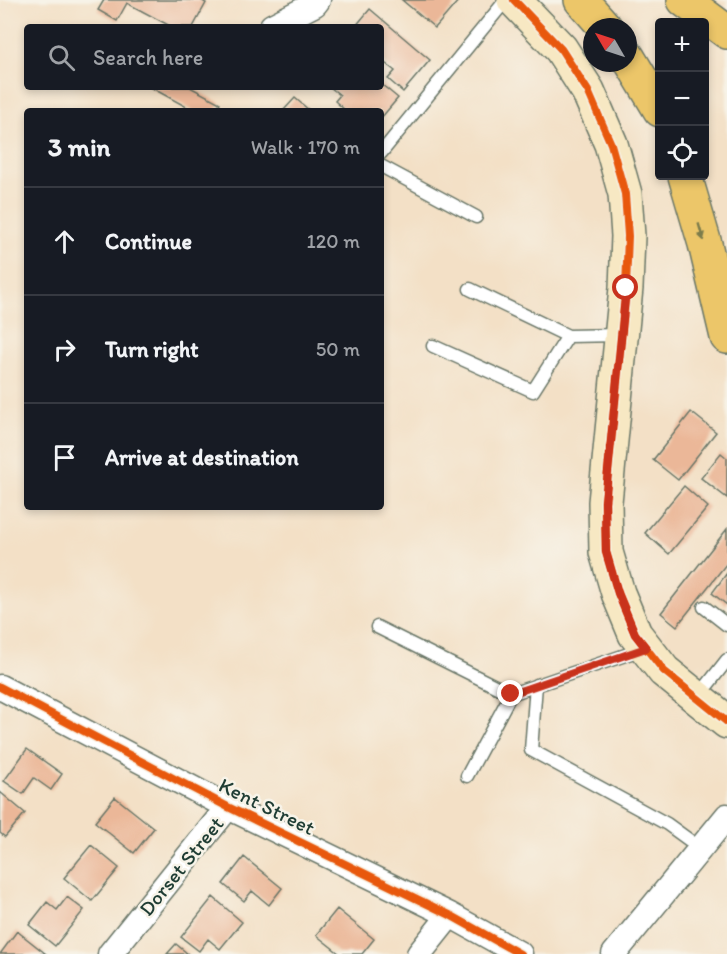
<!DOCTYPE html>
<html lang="en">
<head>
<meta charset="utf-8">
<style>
	body { margin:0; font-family:Itim,sans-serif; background:#242831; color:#f1f3f6 }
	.controls { position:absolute; right:18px; top:18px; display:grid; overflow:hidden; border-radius:6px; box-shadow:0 3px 9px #0003 }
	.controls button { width:54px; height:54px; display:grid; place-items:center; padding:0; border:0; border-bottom:2px solid #363941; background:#171b24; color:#f1f3f6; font:30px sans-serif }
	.compass { position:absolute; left:583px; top:18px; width:54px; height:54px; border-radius:50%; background:#171b24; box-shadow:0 3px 9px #0003; rotate:309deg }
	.stop { position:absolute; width:18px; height:18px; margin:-14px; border:4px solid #c8321e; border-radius:50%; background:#fff }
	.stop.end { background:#c8321e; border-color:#fff; box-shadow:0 2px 6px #0008 }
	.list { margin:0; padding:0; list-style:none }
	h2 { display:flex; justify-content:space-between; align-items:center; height:78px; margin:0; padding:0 24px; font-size:26px }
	h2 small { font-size:20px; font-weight:400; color:#9ea1a6 }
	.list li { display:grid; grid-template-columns:39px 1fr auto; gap:18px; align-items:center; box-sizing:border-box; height:108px; padding:0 24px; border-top:2px solid #363941 }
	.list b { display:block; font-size:22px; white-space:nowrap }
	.list em { font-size:20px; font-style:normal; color:#9ea1a6 }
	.icon { flex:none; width:33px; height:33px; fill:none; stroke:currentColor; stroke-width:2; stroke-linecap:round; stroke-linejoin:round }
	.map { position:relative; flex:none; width:727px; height:954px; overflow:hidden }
	.search { position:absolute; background:#171b24; box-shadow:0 3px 9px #0003; left:24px; top:24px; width:360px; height:66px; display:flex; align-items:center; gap:15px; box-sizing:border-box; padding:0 21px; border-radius:6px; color:#9ea1a6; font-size:22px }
	.panel { position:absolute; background:#171b24; box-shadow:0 3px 9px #0003; left:24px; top:108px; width:360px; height:402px; border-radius:6px }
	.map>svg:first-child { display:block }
</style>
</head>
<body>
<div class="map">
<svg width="727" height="954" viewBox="0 0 727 954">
	<rect width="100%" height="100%" fill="#f7f3e8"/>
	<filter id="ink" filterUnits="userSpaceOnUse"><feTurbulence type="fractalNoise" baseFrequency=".0167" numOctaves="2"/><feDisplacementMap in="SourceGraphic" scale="12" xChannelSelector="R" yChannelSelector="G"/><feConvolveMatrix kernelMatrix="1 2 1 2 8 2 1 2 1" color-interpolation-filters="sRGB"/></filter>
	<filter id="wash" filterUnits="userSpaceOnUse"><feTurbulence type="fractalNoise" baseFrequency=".008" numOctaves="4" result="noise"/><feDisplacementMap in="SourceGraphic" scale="24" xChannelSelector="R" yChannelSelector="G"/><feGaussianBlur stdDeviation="1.35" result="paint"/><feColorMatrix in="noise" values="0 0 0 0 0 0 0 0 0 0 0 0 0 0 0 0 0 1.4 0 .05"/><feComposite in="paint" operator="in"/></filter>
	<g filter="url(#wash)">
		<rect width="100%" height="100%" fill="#f3e0c6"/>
		<g id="blocks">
			<path fill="#ebb798" d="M 104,0 L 201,0 L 206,3 L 193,27 L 172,27 L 127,3 L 117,21 L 98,10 Z
				M 402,0 L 459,0 L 435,28 Z
				M 370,9 L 430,60 L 403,92 L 388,79 L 395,71 L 381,60 L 381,27 L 355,27 Z
				M 381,84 L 398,98 L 381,118 L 381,111 L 346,111 L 335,101 L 340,95 L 330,87 L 381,87 Z
				M 150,87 L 190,87 L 220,103 L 215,111 L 194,111 Z
				M 295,98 L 310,111 L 283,111 Z
				M 691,412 L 716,432 L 678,480 L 653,460 Z
				M 721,453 L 727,458 L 727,498 L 701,478 Z
				M 684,486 L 708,507 L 669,554 L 645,533 Z
				M 727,529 L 727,563 L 677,626 L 661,613 Z
				M 727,573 L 727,605 L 712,593 Z
				M 27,749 L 62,774 L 51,790 L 34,778 L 23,794 L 4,781 Z
				M 0,792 L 25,813 L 5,837 L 0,833 Z
				M 115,797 L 154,828 L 134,853 L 95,822 Z
				M 91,845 L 119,868 L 92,901 L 64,878 Z
				M 244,857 L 282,888 L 269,905 L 252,891 L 244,901 L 223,884 Z
				M 67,897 L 84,910 L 55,946 L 29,925 L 47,902 L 57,910 Z
				M 213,897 L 242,922 L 220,949 L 208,939 L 199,951 L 181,937 Z
				M 337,909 L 374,939 L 362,954 L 340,954 L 316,935 Z
				M 17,931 L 46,954 L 0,954 Z
				M 176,944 L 188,954 L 167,954 Z"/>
		</g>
	</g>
	<g filter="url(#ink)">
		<use href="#blocks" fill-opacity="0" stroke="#697667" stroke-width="1.5"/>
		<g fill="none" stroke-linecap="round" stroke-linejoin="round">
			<g stroke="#697667" stroke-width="15">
				<path id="lane" d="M 381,153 L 506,0
					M 381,166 L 476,217
					M 470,289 L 568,336
					M 433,346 L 533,391 L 568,336 L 620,335
					M 704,607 L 727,625
					M 377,627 L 511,694 L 467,776
					M 536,685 L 531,750 L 667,824 L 700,848
					M 511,694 L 643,649
					M 698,697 L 727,660"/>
			</g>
			<g stroke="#697667" stroke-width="27">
				<path id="street" d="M 272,26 L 315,4 L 318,0
					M 0,687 L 228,807 L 450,915 L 520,954
					M 110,954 L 228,807
					M 419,954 L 450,915
					M 614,954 L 727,816"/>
			</g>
			<g stroke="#697667" stroke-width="36">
				<path id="secondary" d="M 514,0 L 561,49 L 588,91 L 611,144 L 625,194 L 628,236 L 626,288 L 605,502 L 606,552 L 618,593 L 635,634 L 664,671 L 727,722"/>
			</g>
			<g stroke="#697667" stroke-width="36">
				<path id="highway" d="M 581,0 L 605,27
					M 684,0 L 727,32
					M 628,57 L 660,110
					M 685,176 L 705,244 L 727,337"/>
			</g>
			<use href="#lane" stroke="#fff" stroke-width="12"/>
			<use href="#street" stroke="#fff" stroke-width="24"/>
			<use href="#secondary" stroke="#f7e8c3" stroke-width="33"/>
			<use href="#highway" stroke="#ecc669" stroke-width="33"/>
			<g stroke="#f7f3e8" stroke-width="11">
				<path id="cycleway" d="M 514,0 L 561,49 L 588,91 L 611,144 L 625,194 L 628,236 L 626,288 L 605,502 L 606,552 L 618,593 L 635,634 L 664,671 L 727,722
					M 0,687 L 228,807 L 450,915 L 520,954"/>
			</g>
			<use href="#cycleway" stroke="#e8590c" stroke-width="8"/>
		</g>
		<defs><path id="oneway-solid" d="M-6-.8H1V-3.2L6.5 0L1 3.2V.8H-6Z" transform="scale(1.5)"/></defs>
		<use fill="#7b7b4c" href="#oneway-solid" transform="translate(701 232) rotate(74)"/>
	</g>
	<g fill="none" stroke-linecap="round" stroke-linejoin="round" filter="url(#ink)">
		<path stroke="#c8321e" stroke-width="8" d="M 511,694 L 646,648 L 635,634 L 618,593 L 606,552 L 605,502 L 626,288"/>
	</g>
	<g text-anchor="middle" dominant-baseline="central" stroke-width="5" stroke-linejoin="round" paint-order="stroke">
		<g font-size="21" fill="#1f3d34" stroke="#f7f3e8">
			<text transform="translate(267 806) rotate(26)">Kent Street</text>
			<text transform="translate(181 866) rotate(-51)">Dorset Street</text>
		</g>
	</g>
</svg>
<div class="controls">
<button>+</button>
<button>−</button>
<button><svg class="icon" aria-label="locate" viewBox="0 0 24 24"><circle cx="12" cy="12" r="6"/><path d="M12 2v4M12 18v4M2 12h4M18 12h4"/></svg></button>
</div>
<svg class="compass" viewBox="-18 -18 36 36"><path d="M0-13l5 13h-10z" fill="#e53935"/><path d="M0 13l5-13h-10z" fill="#9ea1a6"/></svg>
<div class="stop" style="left:626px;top:288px"></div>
<div class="stop end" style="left:511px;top:694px"></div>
<div class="search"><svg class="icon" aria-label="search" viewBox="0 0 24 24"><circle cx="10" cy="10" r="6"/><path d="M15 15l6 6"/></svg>Search here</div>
<section class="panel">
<h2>3 min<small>Walk · 170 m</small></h2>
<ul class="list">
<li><svg class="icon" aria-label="ahead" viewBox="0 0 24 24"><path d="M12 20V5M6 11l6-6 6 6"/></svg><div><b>Continue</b></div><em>120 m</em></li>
<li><svg class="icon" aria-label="right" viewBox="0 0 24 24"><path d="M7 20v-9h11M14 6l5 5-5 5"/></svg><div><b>Turn right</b></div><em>50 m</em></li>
<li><svg class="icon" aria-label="arrive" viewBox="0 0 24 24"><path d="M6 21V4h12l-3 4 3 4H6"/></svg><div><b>Arrive at destination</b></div></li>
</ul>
</section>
</div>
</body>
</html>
